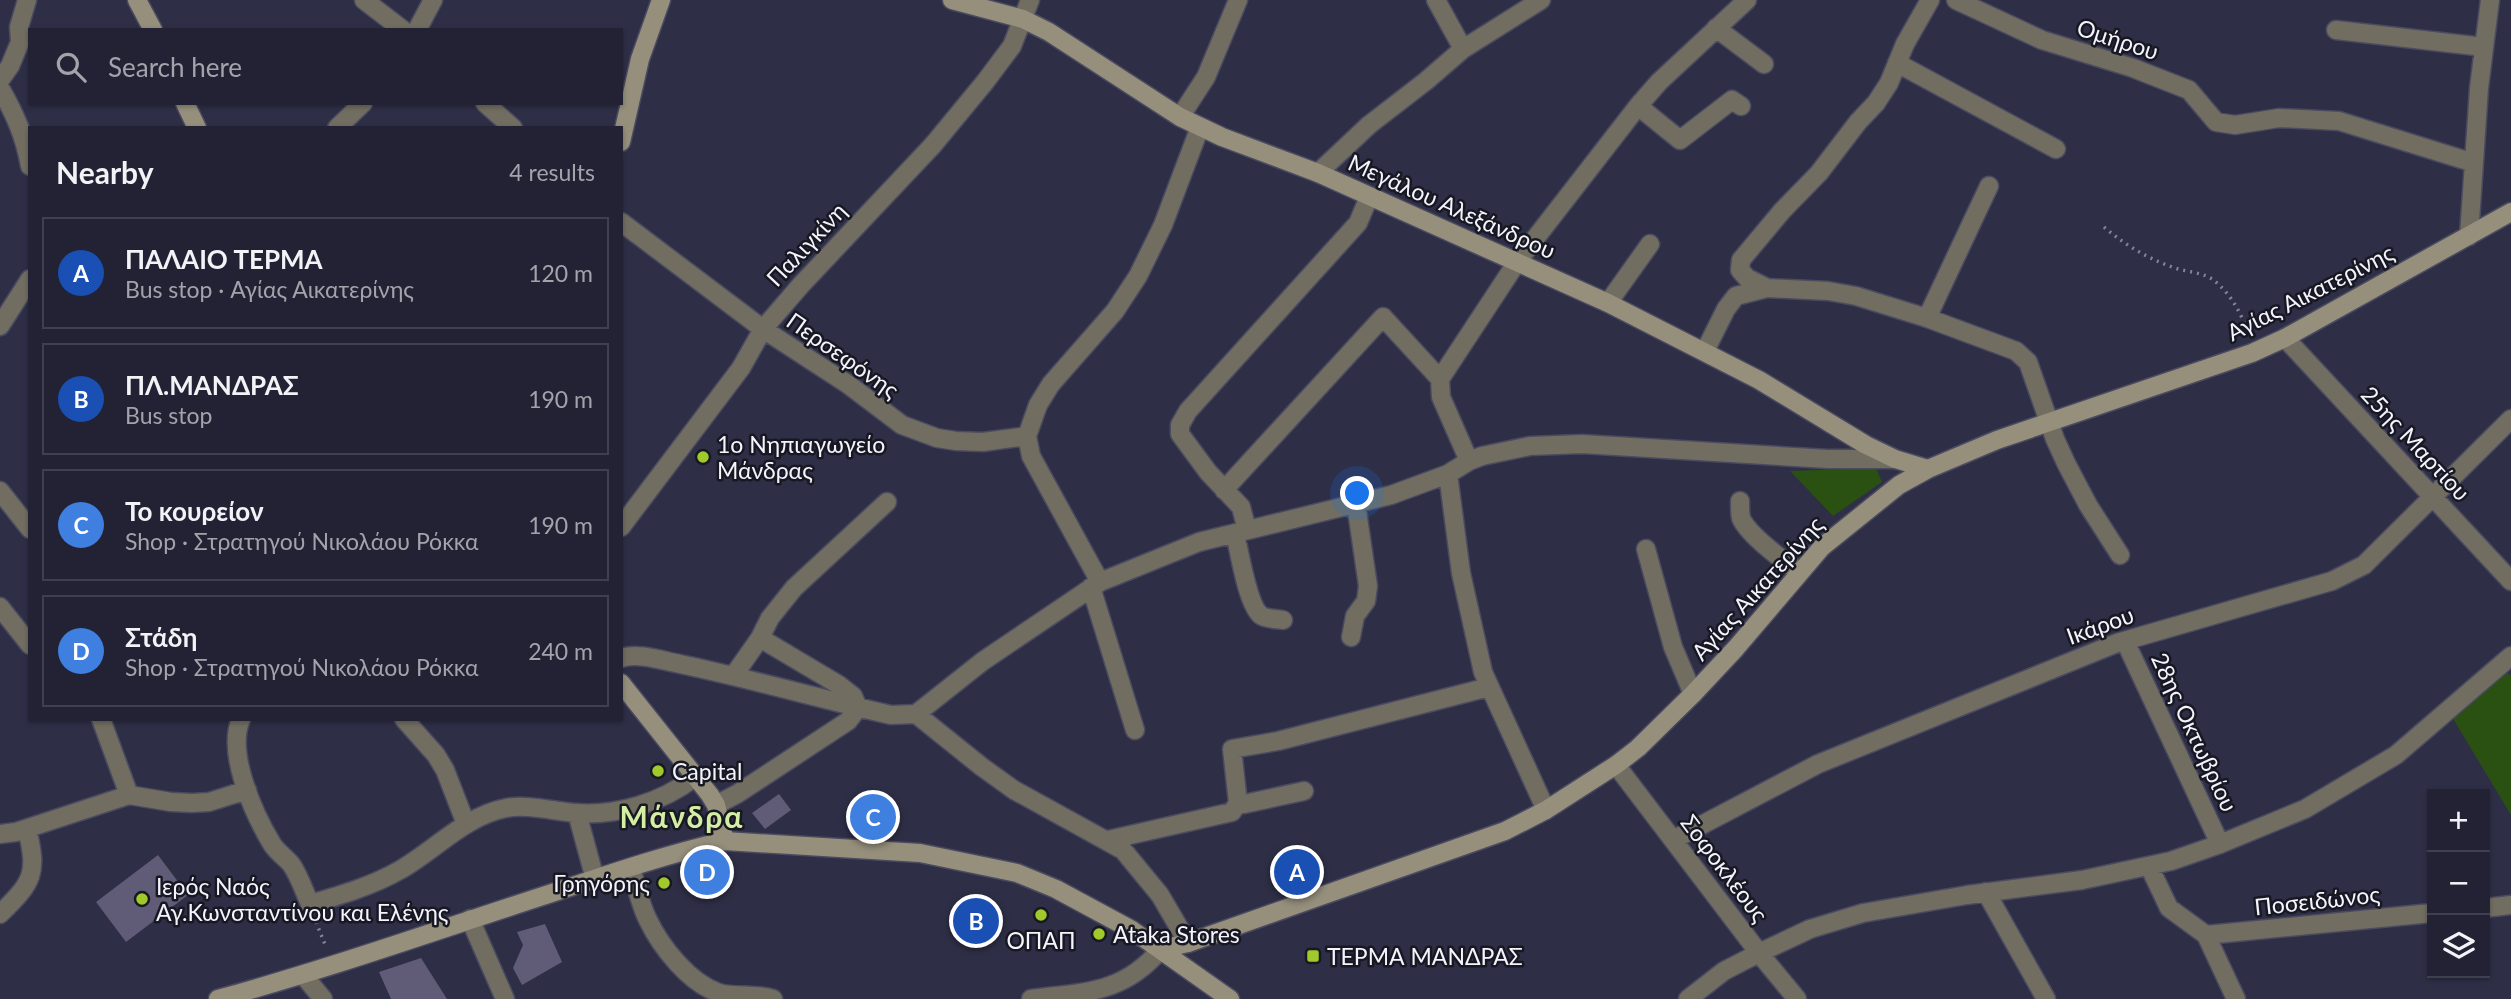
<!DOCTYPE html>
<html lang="en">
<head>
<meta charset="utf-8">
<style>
	body { margin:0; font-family:Lato,sans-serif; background:#2e2f40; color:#f1f3f6 }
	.controls { position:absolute; right:21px; bottom:21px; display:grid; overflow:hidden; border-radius:0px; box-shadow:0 2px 5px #0004 }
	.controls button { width:63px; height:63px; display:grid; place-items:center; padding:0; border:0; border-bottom:2px solid #3f3f4f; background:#222234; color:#f1f3f6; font:35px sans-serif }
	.you { position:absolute; left:1358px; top:494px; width:24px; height:24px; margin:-18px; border:5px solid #fff; border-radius:50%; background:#1a73e8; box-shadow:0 0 0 10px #1a73e833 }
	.badge { display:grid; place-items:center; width:46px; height:46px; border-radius:50%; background:#1a73e8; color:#fff; font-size:23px; font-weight:700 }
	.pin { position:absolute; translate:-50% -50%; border:4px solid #fff; box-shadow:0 2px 7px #0006 }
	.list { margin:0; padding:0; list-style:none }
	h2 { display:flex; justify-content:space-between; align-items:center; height:91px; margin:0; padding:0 28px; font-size:30px }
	h2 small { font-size:23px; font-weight:400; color:#a2a4ac }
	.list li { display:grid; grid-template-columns:46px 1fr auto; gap:21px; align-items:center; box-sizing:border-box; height:112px; margin:0 14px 14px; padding:0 14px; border:2px solid #3f3f4f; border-radius:0px }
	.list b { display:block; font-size:26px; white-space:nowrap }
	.list p { margin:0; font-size:23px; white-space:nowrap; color:#a2a4ac }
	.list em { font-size:23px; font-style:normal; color:#a2a4ac }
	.icon { flex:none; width:38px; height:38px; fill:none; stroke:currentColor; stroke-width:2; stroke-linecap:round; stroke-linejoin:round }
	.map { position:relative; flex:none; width:2511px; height:999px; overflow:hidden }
	.search { position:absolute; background:#222234; box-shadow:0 2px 5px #0004; left:28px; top:28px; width:595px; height:77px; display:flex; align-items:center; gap:18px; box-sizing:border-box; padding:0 24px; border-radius:0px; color:#a2a4ac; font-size:26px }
	.panel { position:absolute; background:#222234; box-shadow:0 2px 5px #0004; left:28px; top:126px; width:595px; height:595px; border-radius:0px }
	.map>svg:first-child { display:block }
</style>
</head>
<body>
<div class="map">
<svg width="2511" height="999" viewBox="0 0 2511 999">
	<rect width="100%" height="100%" fill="#2e2e46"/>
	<path fill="#2a5012" d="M 1876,468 L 1882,482 L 1833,516 L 1790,471 Z
		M 2507,672 L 2511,676 L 2511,815 L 2452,717 Z"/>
	<path fill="#605b76" d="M 779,794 L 791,810 L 765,829 L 752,813 Z
		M 158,855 L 188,895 L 126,942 L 96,902 Z
		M 545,924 L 562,962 L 522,985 L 513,968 L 523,945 L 517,932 Z
		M 421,958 L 447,999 L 391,999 L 379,972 Z"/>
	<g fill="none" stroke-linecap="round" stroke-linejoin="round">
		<g stroke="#4a4a60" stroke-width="21">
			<path id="street" d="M 364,0 L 403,30
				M 1436,0 L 1463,49
				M 1956,0 L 2042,40 L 2133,68 L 2189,90 L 2216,122 L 2235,125 L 2279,118 L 2339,121 L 2474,163
				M 1716,28 L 1764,64
				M 417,30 L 433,0
				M 2336,30 L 2484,47
				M 1897,63 L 2056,149
				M 0,80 L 10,66 L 20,42 L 19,27 L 27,0
				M 0,88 C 15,114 25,137 30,166
				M 485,103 L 513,128
				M 1638,106 L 1680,140 L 1732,100 L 1741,106
				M 1180,117 L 1206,77 L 1238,0
				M 337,128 L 363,103
				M 1318,173 L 1369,125 L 1426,81 L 1463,49 L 1541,0
				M 621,222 L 763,329 L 849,385 L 902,425 L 937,438 L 956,441 L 983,442 L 1027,436
				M 2469,236 L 2479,88 L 2490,0
				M 1767,288 L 1747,278 L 1740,270 L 1741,260 L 1782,211 L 1819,173 L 1858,122 L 1876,103 L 1889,83 L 1905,44 L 1930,0
				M 1608,303 L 1650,244
				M 1927,318 L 1989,186
				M 0,326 L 30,279
				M 2285,338 L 2511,581
				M 1705,351 L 1726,309 L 1736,296 L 1767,288 L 1828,291 L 1856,296 L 1927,318 L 2016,351 L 2028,362 L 2055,439 L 2066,463 L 2088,505 L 2120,555
				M 1469,461 L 1441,397 L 1440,379 L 1517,262 L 1638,106 L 1659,82 L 1747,0
				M 1448,474 L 1461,573 L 1483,672 L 1546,810
				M 1224,490 L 1383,317 L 1440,379
				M 0,491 L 30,529
				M 1740,501 C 1740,506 1740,514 1741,518 C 1748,535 1784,561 1799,572
				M 621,527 L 741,368 L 763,329 L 801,285 L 933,145 L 985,82 L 1012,46 L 1030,0
				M 1247,530 L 1241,507 L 1208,472 L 1180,434 L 1180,425 L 1188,411 L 1358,223 L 1369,197
				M 1235,533 C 1239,550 1248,608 1262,616 C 1267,619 1277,619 1283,620
				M 1646,549 L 1673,647 L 1693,694
				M 1100,582 L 1031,456 L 1027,436 L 1038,405 L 1051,384 L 1115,311 L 1138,276 L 1163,225 L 1200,127
				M 1091,587 L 1135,730
				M 0,607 L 30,645
				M 1351,637 L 1355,616 L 1366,601 L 1368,586 L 1356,504
				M 2125,641 L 2220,844
				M 621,658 C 638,652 663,661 680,664 C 751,679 821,699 891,715 L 916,714 L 982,767 L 1014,790 L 1123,850 L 1160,895 L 1188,943
				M 734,675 L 760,638 L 770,618 L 794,588 L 887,502
				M 916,714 L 983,661 L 1100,582 L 1199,542 L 1391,495 L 1448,474 L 1469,461 L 1482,456 L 1530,446 L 1582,444 L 1828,459 L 1895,459
				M 101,719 L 129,795
				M 241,719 C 226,753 254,814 272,844 C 277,852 285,857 291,864 C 299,875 304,891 310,904 C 341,895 372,886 400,870 C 435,850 465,816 506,808 C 528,804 552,811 575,813 C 617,816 661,803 695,777
				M 404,719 L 436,755 L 445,770 L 466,824
				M 1616,765 L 1759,953 L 1797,999
				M 1238,803 L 1244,804 L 1304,791
				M 716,805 L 737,794 L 848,721 L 858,708 L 853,696 L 839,685 L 760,638
				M 577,813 L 595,879
				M 0,834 L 16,832 L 129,795 L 171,802 L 192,803 L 209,802 L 247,790
				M 1108,840 L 1232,812 L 1238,803 L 1232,749 L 1278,741 L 1489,687
				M 1673,840 L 1818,764 L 2117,643 L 2332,581 L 2364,565 L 2511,419
				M 2149,866 L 2169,908 L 2206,935 L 2236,999
				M 631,868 C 636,885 640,904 648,920 C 661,947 689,983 719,993 C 736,998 756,993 773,999
				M 1986,892 L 2046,999
				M 2485,908 L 2511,905
				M 0,914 C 33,882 38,874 27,829
				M 470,919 L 505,999
				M 2206,935 L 2432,913
				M 304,976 L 323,999
				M 1031,999 C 1085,992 1123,994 1161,949
				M 1688,999 L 1724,971 L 1759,953 L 1810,929 L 1863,913 L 1967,895 L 2082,880 L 2171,861 L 2220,844 L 2305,809 L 2396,755 L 2511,656"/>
		</g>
		<g stroke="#4a4a60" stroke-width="21">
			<path id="secondary" d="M 137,0 L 153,30
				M 952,0 L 1023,19 L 1049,32 L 1180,117 L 1222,137 L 1318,173 L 1608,303 L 1759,380 L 1866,445 L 1895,459 L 1928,469
				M 185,103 L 197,128
				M 621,142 L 640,59 L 661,0
				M 621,683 L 710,795 L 716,805 L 725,841
				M 1161,949 L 1188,943 L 1505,831 L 1546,810 L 1616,765 L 1638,748 L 1693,694 L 1736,648 L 1822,547 L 1899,485 L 1928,469 L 1997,440 L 2252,353 L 2285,338 L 2511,212
				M 218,999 C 331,968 441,929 552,893 C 609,874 667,854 725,841 L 920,853 L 1017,873 L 1056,889 L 1132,930 L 1230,999"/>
		</g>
		<path stroke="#848496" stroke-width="3.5" stroke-dasharray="2 5" stroke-linecap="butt" d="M 2104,227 C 2126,246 2149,259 2175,268 C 2187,272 2201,272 2212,279 C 2230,292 2242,314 2248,334
			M 316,922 L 326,947"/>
		<use href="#street" stroke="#716d61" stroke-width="18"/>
		<use href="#secondary" stroke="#958f7c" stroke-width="18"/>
	</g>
	<g fill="#a0c92b" stroke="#171822" stroke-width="2.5">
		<circle cx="703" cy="457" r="7"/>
		<circle cx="658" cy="771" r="7"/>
		<circle cx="664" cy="883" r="7"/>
		<circle cx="142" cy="899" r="7"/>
		<circle cx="1041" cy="915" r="7"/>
		<circle cx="1099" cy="934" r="7"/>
		<rect x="1306" y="949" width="14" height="14" rx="3.5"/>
	</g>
	<g text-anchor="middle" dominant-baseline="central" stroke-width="5" stroke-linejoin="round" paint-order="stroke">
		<g font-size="23" fill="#f3f4fd" stroke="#171822">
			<text transform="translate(2118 39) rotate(18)">Ομήρου</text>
			<text transform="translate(1452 206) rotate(24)">Μεγάλου Αλεξάνδρου</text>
			<text transform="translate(806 244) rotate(-47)">Παλιγκίνη</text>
			<text transform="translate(2310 292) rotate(-27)">Αγίας Αικατερίνης</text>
			<text transform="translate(843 355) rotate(35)">Περσεφόνης</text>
			<text transform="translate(2416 443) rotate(47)">25ης Μαρτίου</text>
			<text transform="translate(1757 588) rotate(-48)">Αγίας Αικατερίνης</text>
			<text transform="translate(2100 625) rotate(-20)">Ικάρου</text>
			<text transform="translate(2195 732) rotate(65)">28ης Οκτωβρίου</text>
			<text transform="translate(1725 868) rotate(53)">Σοφοκλέους</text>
			<text transform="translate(2317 900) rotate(-6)">Ποσειδώνος</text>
		</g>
		<g font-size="23" fill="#f3f4fd" stroke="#171822" text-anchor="start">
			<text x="717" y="444">1ο Νηπιαγωγείο<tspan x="717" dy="26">Μάνδρας</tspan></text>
			<text x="672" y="771">Capital</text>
			<text x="650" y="883" text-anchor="end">Γρηγόρης</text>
			<text x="156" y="886">Ιερός Ναός<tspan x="156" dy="26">Αγ.Κωνσταντίνου και Ελένης</tspan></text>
			<text x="1113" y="934">Ataka Stores</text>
			<text x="1041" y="940" text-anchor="middle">ΟΠΑΠ</text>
			<text x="1327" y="956">ΤΕΡΜΑ ΜΑΝΔΡΑΣ</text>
		</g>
		<g font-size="30" font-weight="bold" letter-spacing="2" fill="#d4eea3" stroke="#171822">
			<text x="682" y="816">Μάνδρα</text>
		</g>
	</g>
</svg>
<div class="controls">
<button>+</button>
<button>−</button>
<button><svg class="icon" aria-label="layers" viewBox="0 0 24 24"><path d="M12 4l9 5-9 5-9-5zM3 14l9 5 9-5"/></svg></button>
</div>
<div class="you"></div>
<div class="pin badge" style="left:1297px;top:872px;background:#1a4fb4">A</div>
<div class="pin badge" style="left:976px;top:921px;background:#1a4fb4">B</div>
<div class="pin badge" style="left:873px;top:817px;background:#3f7fe0">C</div>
<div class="pin badge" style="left:707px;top:872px;background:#3f7fe0">D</div>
<div class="search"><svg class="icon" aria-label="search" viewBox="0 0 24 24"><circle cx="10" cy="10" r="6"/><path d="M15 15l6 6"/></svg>Search here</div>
<section class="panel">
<h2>Nearby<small>4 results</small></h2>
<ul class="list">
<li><span class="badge" style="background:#1a4fb4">A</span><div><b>ΠΑΛΑΙΟ ΤΕΡΜΑ</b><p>Bus stop · Αγίας Αικατερίνης</p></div><em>120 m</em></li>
<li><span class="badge" style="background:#1a4fb4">B</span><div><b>ΠΛ.ΜΑΝΔΡΑΣ</b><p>Bus stop</p></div><em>190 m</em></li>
<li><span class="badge" style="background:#3f7fe0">C</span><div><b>Το κουρείον</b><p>Shop · Στρατηγού Νικολάου Ρόκκα</p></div><em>190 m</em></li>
<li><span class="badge" style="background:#3f7fe0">D</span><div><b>Στάδη</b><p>Shop · Στρατηγού Νικολάου Ρόκκα</p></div><em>240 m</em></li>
</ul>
</section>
</div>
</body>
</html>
